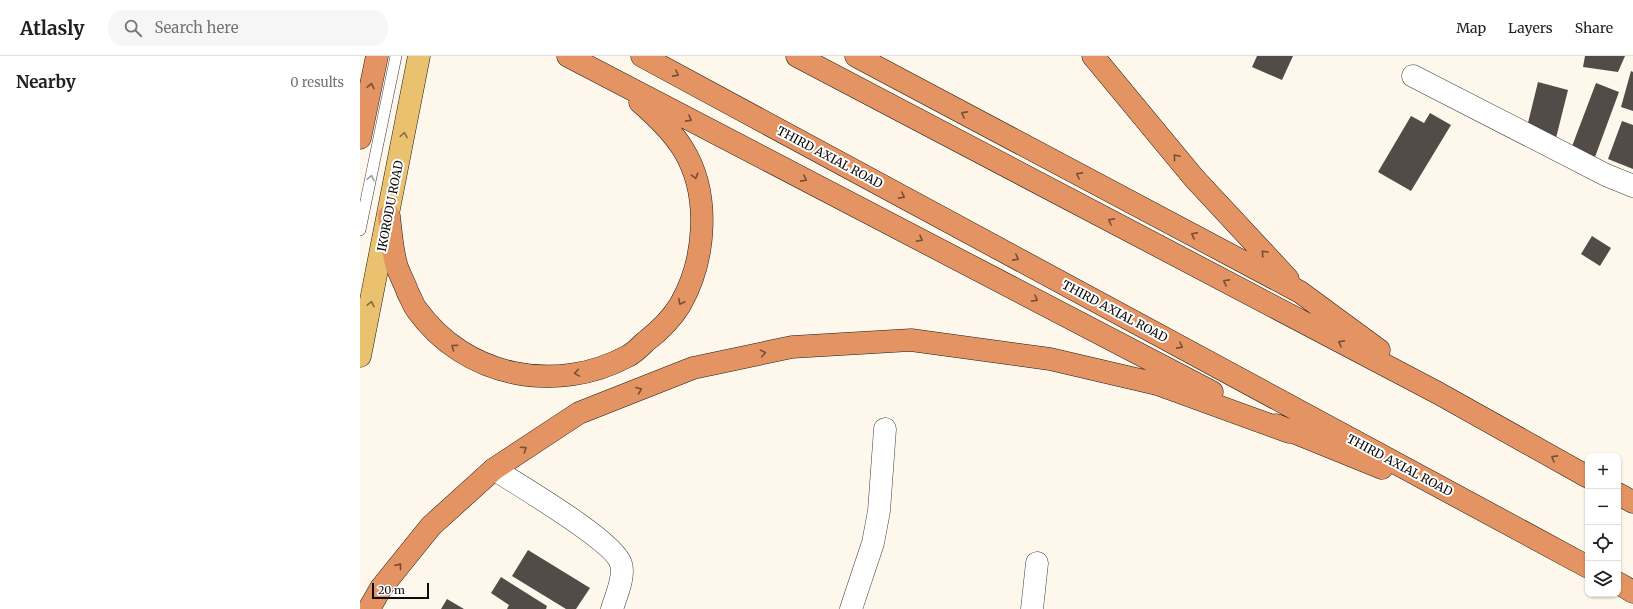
<!DOCTYPE html>
<html lang="en">
<head>
<meta charset="utf-8">
<style>
	body { margin:0; font-family:Merriweather,serif; background:#f6f6f6; color:#202124 }
	.controls { position:absolute; right:12px; bottom:12px; display:grid; overflow:hidden; border-radius:8px; box-shadow:0 1px 3px #0004 }
	.controls button { width:36px; height:36px; display:grid; place-items:center; padding:0; border:0; border-bottom:1px solid #e0e0e0; background:#fff; color:#202124; font:20px sans-serif }
	.scale { position:absolute; left:12px; bottom:10px; width:57px; box-sizing:border-box; padding-left:4px; border:2px solid #0b0b0b; border-top:0; font-size:11px; line-height:14px; white-space:nowrap; color:#0b0b0b; -webkit-text-stroke:3px #fff; paint-order:stroke }
	.list { margin:0; padding:0; list-style:none }
	h2 { display:flex; justify-content:space-between; align-items:center; height:52px; margin:0; padding:0 16px; font-size:17px }
	h2 small { font-size:13px; font-weight:400; color:#757577 }
	.icon { flex:none; width:22px; height:22px; fill:none; stroke:currentColor; stroke-width:2; stroke-linecap:round; stroke-linejoin:round }
	.map { position:relative; flex:none; width:1273px; height:553px; overflow:hidden }
	header { display:flex; align-items:center; gap:24px; box-sizing:border-box; height:56px; padding:0 20px; background:#fff; border-bottom:1px solid #e0e0e0 }
	header strong { font-size:19px }
	nav { display:flex; gap:22px; margin-inline-start:auto; font-size:14px }
	.search { width:280px; height:36px; background:#f6f6f6; display:flex; align-items:center; gap:10px; box-sizing:border-box; padding:0 14px; border-radius:16px; color:#757577; font-size:15px }
	main { display:flex }
	aside { flex:1; background:#fff }
	.map>svg:first-child { display:block }
</style>
</head>
<body>
<header>
<strong>Atlasly</strong>
<div class="search"><svg class="icon" aria-label="search" viewBox="0 0 24 24"><circle cx="10" cy="10" r="6"/><path d="M15 15l6 6"/></svg>Search here</div>
<nav><a>Map</a><a>Layers</a><a>Share</a></nav>
</header>
<main>
<aside>
<h2>Nearby<small>0 results</small></h2>
<ul class="list">
</ul>
</aside>
<div class="map">
<svg width="1273" height="553" viewBox="0 0 1273 553">
	<rect width="100%" height="100%" fill="#fdf8eb"/>
	<path fill="#524b48" d="M 897,0 L 933,0 L 922,24 L 892,11 Z
		M 1225,0 L 1265,0 L 1258,16 L 1223,11 Z
		M 1271,15 L 1273,16 L 1273,55 L 1261,51 Z
		M 1178,26 L 1208,34 L 1196,82 L 1166,75 Z
		M 1236,27 L 1259,36 L 1235,101 L 1211,93 Z
		M 1070,57 L 1091,69 L 1051,135 L 1018,116 L 1051,60 L 1064,67 Z
		M 1262,65 L 1273,69 L 1273,113 L 1248,103 Z
		M 1232,180 L 1251,192 L 1240,210 L 1221,198 Z
		M 168,494 L 230,532 L 216,553 L 206,553 L 152,520 Z
		M 141,521 L 187,550 L 186,553 L 147,553 L 149,549 L 131,537 Z
		M 87,543 L 104,553 L 81,553 Z"/>
	<g fill="none" stroke-linecap="round" stroke-linejoin="round">
		<g stroke="#3e3e3e" stroke-width="12">
			<path id="service" d="M 0,174 L 36,0"/>
		</g>
		<g stroke="#3e3e3e" stroke-width="23">
			<path id="minor" d="M 1053,20 L 1246,119 L 1273,130
				M 134,413 C 158,429 255,485 261,508 C 265,521 256,540 252,553
				M 491,553 L 513,487 L 519,455 L 525,373
				M 672,553 L 677,507"/>
		</g>
		<g stroke="#1c1c1c" stroke-width="23">
			<path id="primary" d="M 0,300 L 59,0"/>
		</g>
		<g stroke="#1c1c1c" stroke-width="23">
			<path id="motorway" d="M 208,0 L 852,336
				M 282,0 L 1228,511
				M 437,0 L 1078,337 L 1228,421
				M 496,0 L 940,236 L 1019,294
				M 733,0 L 834,122 L 928,223
				M 0,82 L 17,0
				M 29,160 C 31,176 32,195 37,211 C 40,219 45,228 48,237 C 51,242 53,249 57,254 C 105,321 196,339 268,300 C 274,297 280,291 285,286 C 298,276 311,264 320,249 C 346,204 351,138 323,93 C 312,75 296,60 280,46
				M 916,369 L 1022,412
				M 1258,438 L 1273,446
				M 1258,527 L 1273,536
				M 9,553 L 21,532 L 71,470 L 134,413 L 219,357 L 333,312 L 432,291 L 551,284 L 690,303 L 797,328 L 929,376"/>
		</g>
		<use href="#service" stroke="#fff" stroke-width="11"/>
		<use href="#minor" stroke="#fff" stroke-width="22"/>
		<use href="#primary" stroke="#e9c16f" stroke-width="22"/>
		<use href="#motorway" stroke="#e49362" stroke-width="22"/>
	</g>
	<defs><path id="oneway-chevron" d="M-2-3.5L2.5 0L-2 3.5" fill="none" stroke-width="1.6" stroke-linecap="round" stroke-linejoin="round"/></defs>
	<g stroke="#784f36">
		<use href="#oneway-chevron" transform="translate(316 18) rotate(28)"/>
		<use href="#oneway-chevron" transform="translate(11 30) rotate(-78)"/>
		<use href="#oneway-chevron" transform="translate(604 58) rotate(-152)"/>
		<use href="#oneway-chevron" transform="translate(329 63) rotate(28)"/>
		<use href="#oneway-chevron" transform="translate(816 101) rotate(-130)"/>
		<use href="#oneway-chevron" transform="translate(719 119) rotate(-152)"/>
		<use href="#oneway-chevron" transform="translate(335 120) rotate(75)"/>
		<use href="#oneway-chevron" transform="translate(444 123) rotate(28)"/>
		<use href="#oneway-chevron" transform="translate(542 140) rotate(28)"/>
		<use href="#oneway-chevron" transform="translate(751 165) rotate(-152)"/>
		<use href="#oneway-chevron" transform="translate(834 179) rotate(-152)"/>
		<use href="#oneway-chevron" transform="translate(560 183) rotate(28)"/>
		<use href="#oneway-chevron" transform="translate(904 197) rotate(-133)"/>
		<use href="#oneway-chevron" transform="translate(656 202) rotate(28)"/>
		<use href="#oneway-chevron" transform="translate(866 226) rotate(-152)"/>
		<use href="#oneway-chevron" transform="translate(675 243) rotate(28)"/>
		<use href="#oneway-chevron" transform="translate(321 246) rotate(117)"/>
		<use href="#oneway-chevron" transform="translate(981 287) rotate(-152)"/>
		<use href="#oneway-chevron" transform="translate(820 290) rotate(28)"/>
		<use href="#oneway-chevron" transform="translate(94 291) rotate(-144)"/>
		<use href="#oneway-chevron" transform="translate(403 297) rotate(-12)"/>
		<use href="#oneway-chevron" transform="translate(217 317) rotate(171)"/>
		<use href="#oneway-chevron" transform="translate(279 334) rotate(-22)"/>
		<use href="#oneway-chevron" transform="translate(164 393) rotate(-34)"/>
		<use href="#oneway-chevron" transform="translate(1194 402) rotate(-151)"/>
		<use href="#oneway-chevron" transform="translate(39 510) rotate(-51)"/>
	</g>
	<g stroke="#856f42">
		<use href="#oneway-chevron" transform="translate(44 79) rotate(-79)"/>
		<use href="#oneway-chevron" transform="translate(11 248) rotate(-78)"/>
	</g>
	<use stroke="#9d9d9d" href="#oneway-chevron" transform="translate(11 122) rotate(-78)"/>
	<g text-anchor="middle" dominant-baseline="central" stroke-width="4" stroke-linejoin="round" paint-order="stroke">
		<g font-size="12" fill="#0b0b0b" stroke="#fff">
			<text transform="translate(470 101) rotate(28)">THIRD AXIAL ROAD</text>
			<text transform="translate(30 150) rotate(-79)">IKORODU ROAD</text>
			<text transform="translate(755 255) rotate(28)">THIRD AXIAL ROAD</text>
			<text transform="translate(1040 409) rotate(28)">THIRD AXIAL ROAD</text>
		</g>
	</g>
</svg>
<div class="controls">
<button>+</button>
<button>−</button>
<button><svg class="icon" aria-label="locate" viewBox="0 0 24 24"><circle cx="12" cy="12" r="6"/><path d="M12 2v4M12 18v4M2 12h4M18 12h4"/></svg></button>
<button><svg class="icon" aria-label="layers" viewBox="0 0 24 24"><path d="M12 4l9 5-9 5-9-5zM3 14l9 5 9-5"/></svg></button>
</div>
<div class="scale">20 m</div>
</div>
</main>
</body>
</html>
